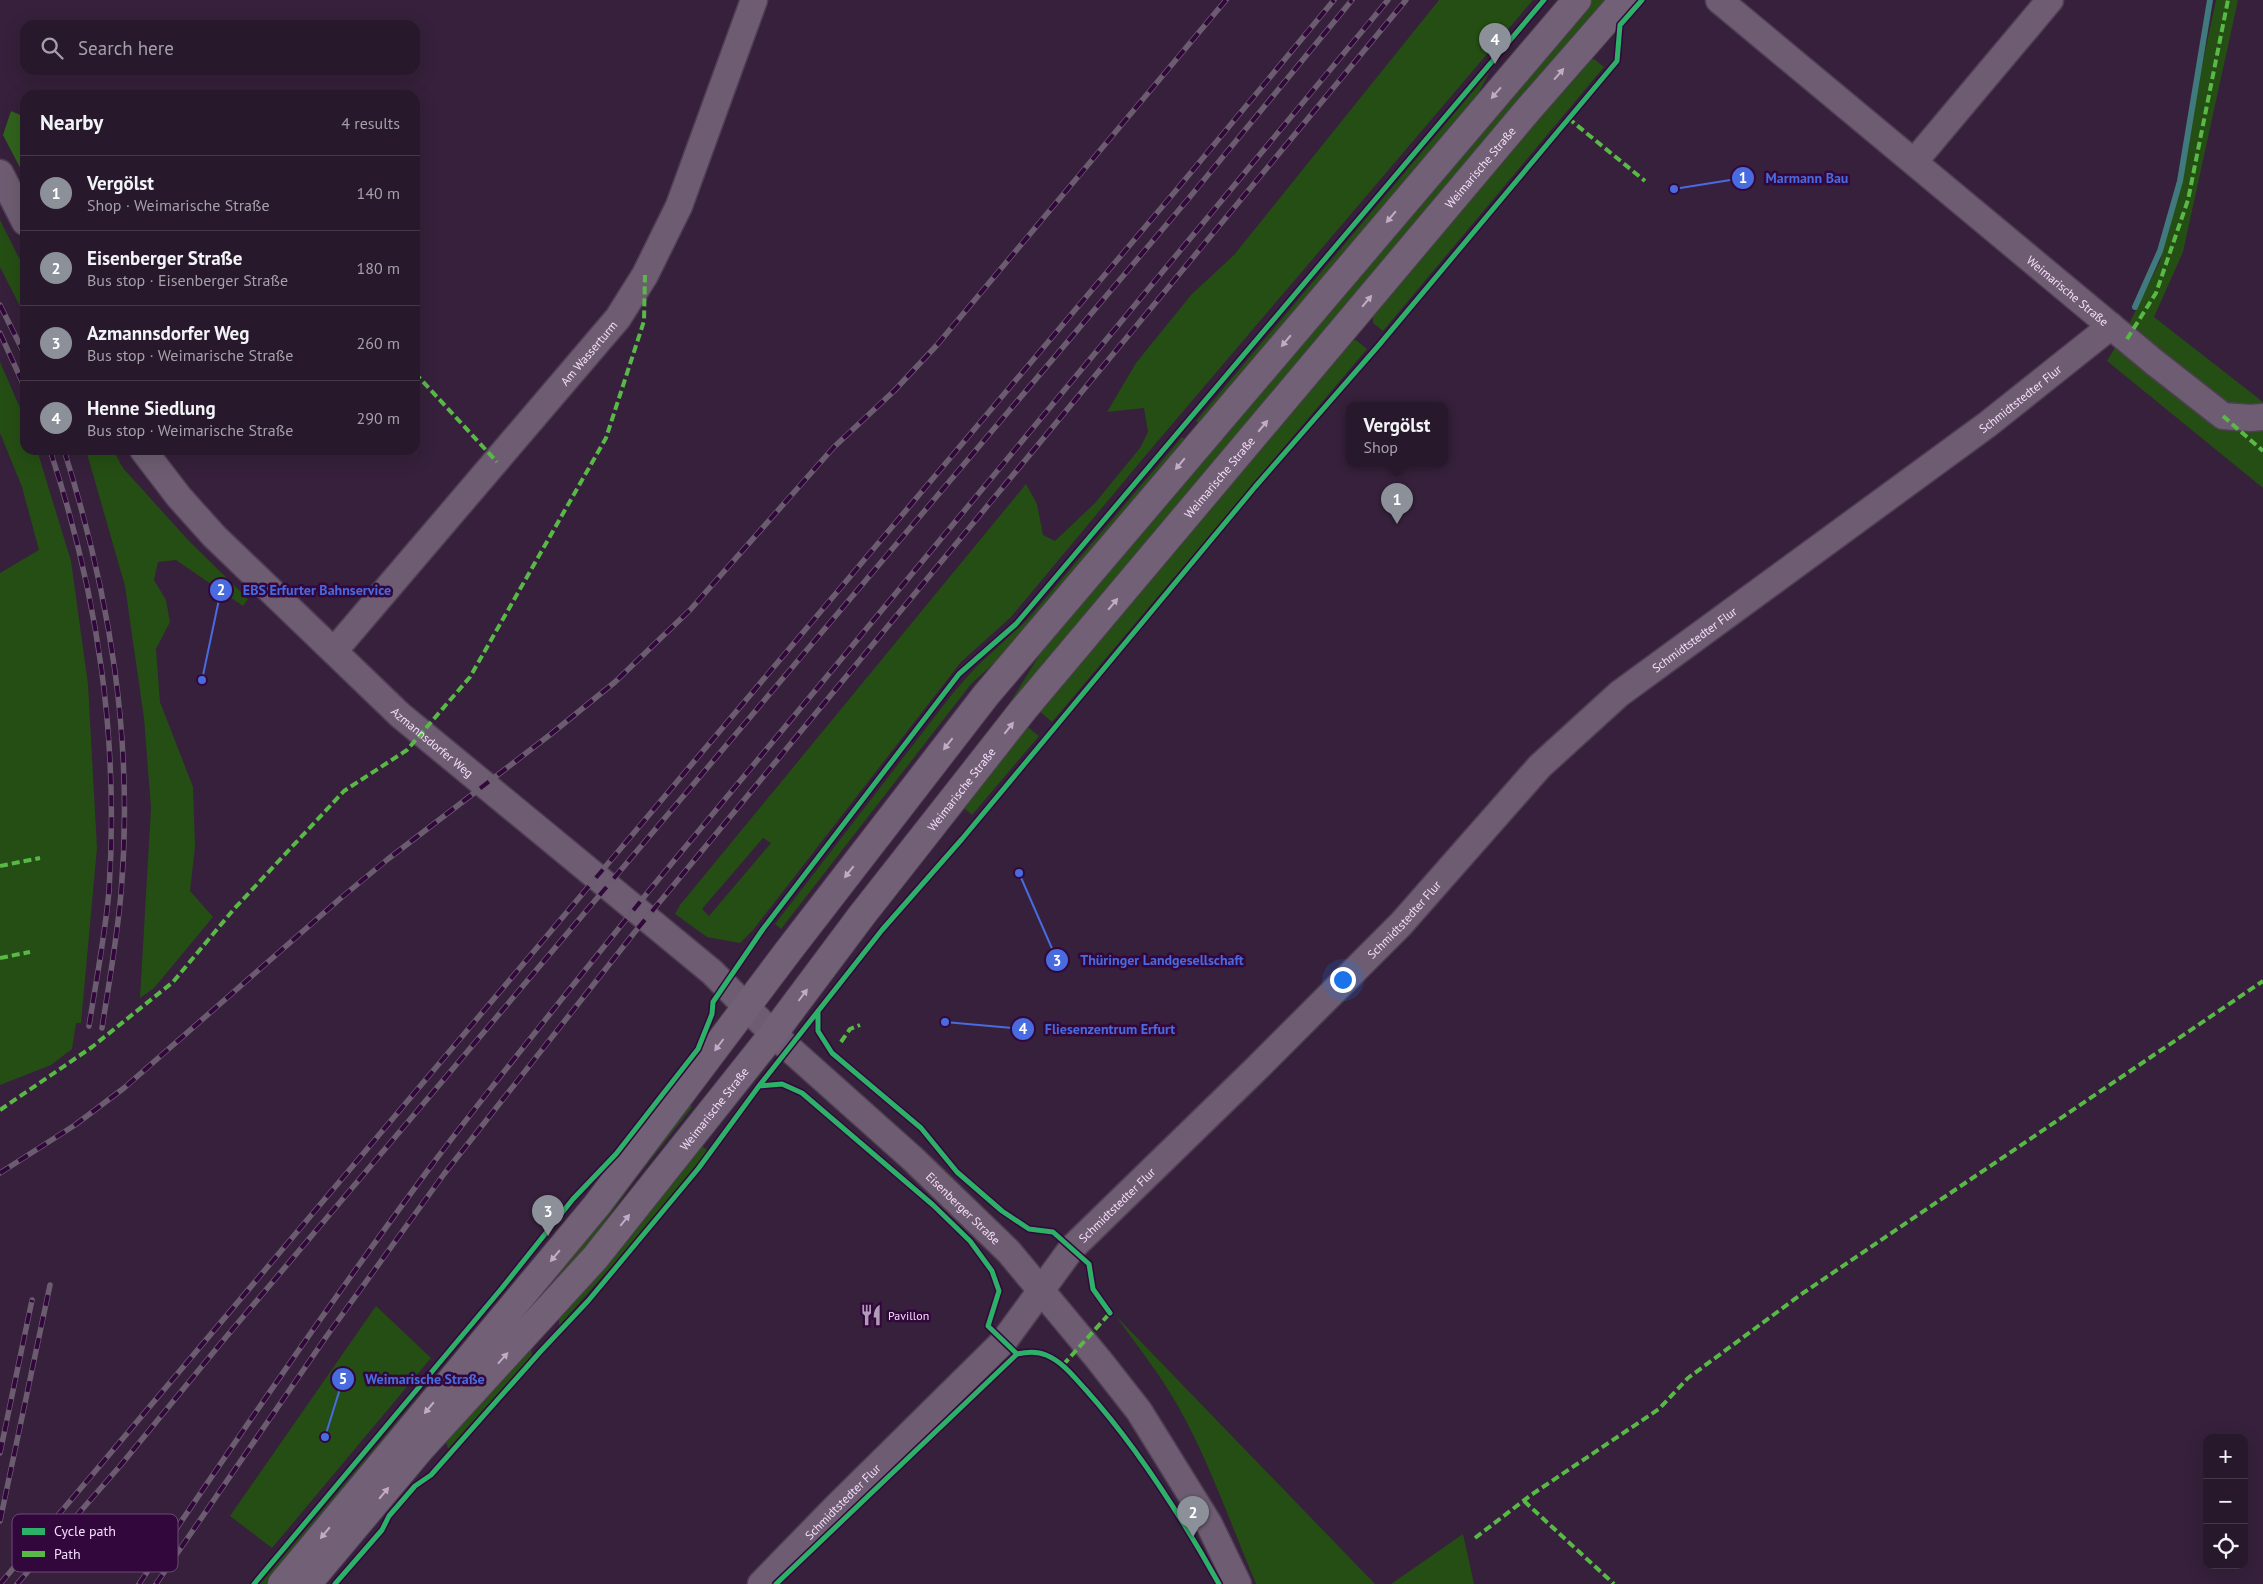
<!DOCTYPE html>
<html lang="en">
<head>
<meta charset="utf-8">
<style>
	body { margin:0; font-family:"PT Sans",sans-serif; background:#302134; color:#f1f3f6 }
	.controls { position:absolute; right:15px; bottom:15px; display:grid; overflow:hidden; border-radius:10px; box-shadow:0 5px 20px #0002 }
	.controls button { width:45px; height:45px; display:grid; place-items:center; padding:0; border:0; border-bottom:1px solid #443748; background:#28182c; color:#f1f3f6; font:25px sans-serif }
	.you { position:absolute; left:1342px; top:979px; width:18px; height:18px; margin:-12px; border:4px solid #fff; border-radius:50%; background:#1a73e8; box-shadow:0 0 0 8px #1a73e833 }
	.badge { display:grid; place-items:center; width:32px; height:32px; border-radius:50%; background:#8c9099; color:#fff; font-size:16px; font-weight:700 }
	.pin { position:absolute; translate:-50% -41px; filter:drop-shadow(0 1px 2px #0008) }
	.pin::after { content:''; position:absolute; top:26px; width:18px; height:15px; background:inherit; clip-path:polygon(0 0,100% 0,50% 100%) }
	.popup { position:absolute; left:1346px; top:402px; width:102px; height:65px; box-sizing:border-box; display:grid; place-content:center; border-radius:10px; background:#28182c; filter:drop-shadow(0 1px 4px #0005); font-size:16px; white-space:nowrap; color:#a5a0a9 }
	.popup b { font-size:19px; color:#f1f3f6 }
	.popup::after { content:''; position:absolute; left:50%; top:100%; margin-left:-10px; border:10px solid transparent; border-top-color:#28182c }
	.list { margin:0; padding:0; list-style:none }
	h2 { display:flex; justify-content:space-between; align-items:center; height:65px; margin:0; padding:0 20px; font-size:21px }
	h2 small { font-size:16px; font-weight:400; color:#a5a0a9 }
	.list li { display:grid; grid-template-columns:32px 1fr auto; gap:15px; align-items:center; box-sizing:border-box; height:75px; padding:0 20px; border-top:1px solid #443748 }
	.list b { display:block; font-size:19px; white-space:nowrap }
	.list p { margin:0; font-size:16px; white-space:nowrap; color:#a5a0a9 }
	.list em { font-size:16px; font-style:normal; color:#a5a0a9 }
	.icon { flex:none; width:28px; height:28px; fill:none; stroke:currentColor; stroke-width:2; stroke-linecap:round; stroke-linejoin:round }
	.map { position:relative; flex:none; width:2263px; height:1584px; overflow:hidden }
	.search { position:absolute; background:#28182c; box-shadow:0 5px 20px #0002; left:20px; top:20px; width:400px; height:55px; display:flex; align-items:center; gap:12px; box-sizing:border-box; padding:0 18px; border-radius:15px; color:#a5a0a9; font-size:19px }
	.panel { position:absolute; background:#28182c; box-shadow:0 5px 20px #0002; left:20px; top:90px; width:400px; height:365px; border-radius:15px }
	.map>svg:first-child { display:block }
</style>
</head>
<body>
<div class="map">
<svg width="2263" height="1584" viewBox="0 0 2263 1584">
	<rect width="100%" height="100%" fill="#36203b"/>
	<path fill="#254e14" fill-rule="evenodd" d="M 1439,0 L 1533,0 L 1146,455 L 1011,617 L 961,662 L 753,930 L 740,943 L 707,937 L 675,914 L 680,905 L 1026,484 L 1037,504 L 1043,535 L 1055,541 L 1095,503 L 1140,448 L 1148,432 L 1144,408 L 1107,412 L 1136,363 L 1191,295 L 1234,255 ZM 763,838 L 771,843 L 709,916 L 702,909 Z
		M 1592,0 L 1610,0 L 815,960 L 812,958 L 1011,701 L 1045,646 Z
		M 2216,0 L 2238,0 L 2183,252 L 2154,317 L 2263,402 L 2263,488 L 2107,361 L 2129,324 L 2160,261 Z
		M 1594,59 L 1604,67 L 1383,331 L 1373,323 L 1373,315 L 1586,61 Z
		M 1490,71 L 1472,106 L 1202,426 L 1196,421 Z
		M 0,220 L 25,270 L 25,316 L 0,267 Z
		M 1356,340 L 1367,349 L 1052,722 L 1038,710 L 1350,341 Z
		M 0,362 L 25,419 L 25,450 L 37,450 L 71,561 L 88,684 L 97,848 L 81,1023 L 76,1023 L 72,1049 L 51,1065 L 0,1085 L 0,573 L 39,550 L 22,487 L 0,433 Z
		M 1182,437 L 1188,442 L 1014,645 L 971,684 L 781,929 L 775,924 L 953,693 L 975,668 L 1027,620 Z
		M 86,450 L 113,450 L 123,468 L 188,540 L 248,599 L 243,606 L 176,560 L 158,562 L 154,580 L 166,600 L 170,622 L 156,649 L 160,702 L 193,787 L 195,846 L 190,891 L 213,917 L 154,988 L 140,998 L 151,808 L 144,718 L 125,586 Z
		M 1025,725 L 1039,736 L 972,815 L 964,808 L 973,792 Z
		M 687,1104 L 692,1107 L 634,1181 L 589,1244 L 527,1316 L 523,1313 Z
		M 702,1146 L 708,1151 L 640,1234 L 559,1326 L 559,1313 Z
		M 376,1306 L 431,1358 L 272,1548 L 230,1516 Z
		M 1116,1316 L 1375,1584 L 1256,1584 C 1231,1525 1210,1463 1179,1408 C 1161,1375 1137,1346 1116,1316 Z
		M 463,1343 L 463,1352 L 268,1584 L 260,1584 Z
		M 531,1344 L 532,1356 L 448,1449 L 445,1438 Z
		M 1463,1534 L 1474,1584 L 1391,1584 Z"/>
	<path fill="#30631d" d="M 11,111 L 25,117 L 25,177 L 3,135 Z"/>
	<g fill="none" stroke-linecap="round" stroke-linejoin="round">
		<path stroke="#40797e" stroke-width="6" d="M 2135,307 L 2160,251 L 2180,181 L 2210,0"/>
		<g stroke="#503e55" stroke-width="29">
			<g id="minor">
				<path id="s1" d="M 1719,0 L 2154,362 L 2223,416 L 2250,418 L 2263,417"/>
				<path d="M 1914,162 L 2050,0"/>
				<path d="M 0,173 L 25,222"/>
				<path id="s2" d="M 143,450 L 179,497 L 214,536 L 400,715 L 712,972 L 773,1034 L 913,1159 L 1009,1252 L 1099,1360 L 1139,1411 L 1209,1524 L 1238,1584"/>
				<path id="s3" d="M 334,651 L 618,318 L 645,275 L 679,206 L 754,0"/>
				<path id="s4" d="M 761,1584 L 836,1507 L 1004,1341 L 1072,1248 L 1255,1070 L 1401,924 L 1540,766 L 1619,694 L 1988,424 L 2111,326"/>
			</g>
		</g>
		<g stroke="#503e55" stroke-width="30">
			<g id="major">
				<path d="M 282,1584 L 597,1205 L 789,950 L 986,695 L 1577,0"/>
				<path id="s5" d="M 307,1584 L 421,1448 L 595,1258 L 773,1034 L 862,915 L 1023,710 L 1527,111 L 1624,0"/>
			</g>
		</g>
		<use href="#minor" stroke="#6e5d72" stroke-width="26"/>
		<use href="#major" stroke="#726076" stroke-width="28"/>
		<g stroke="#6c5c70" stroke-width="5.5">
			<path id="rail" d="M 0,305 L 25,355
				M 0,333 L 25,388
				M 50,450 C 98,595 119,738 109,891 C 105,936 96,981 89,1026
				M 64,450 C 110,596 134,740 121,893 C 117,939 109,983 102,1028
				M 0,1173 L 75,1125 L 124,1088 L 342,897 L 388,859 L 551,734 L 615,682 L 690,610 L 834,447 L 894,391 L 937,345 L 1226,0
				M 0,1453 L 32,1300
				M 0,1521 L 50,1285
				M 0,1584 L 1178,188 L 1334,0
				M 17,1584 L 120,1466 L 221,1343 L 1189,198 L 1352,0
				M 139,1584 C 234,1443 330,1302 431,1166 C 501,1073 575,983 648,892 L 1388,0
				M 156,1584 L 326,1337 L 444,1174 L 634,933 L 1406,0"/>
		</g>
		<use href="#rail" stroke="#32083c" stroke-width="4" stroke-dasharray="11" stroke-linecap="butt"/>
		<path stroke="#58b947" stroke-width="4" stroke-dasharray="8 4" stroke-linecap="butt" d="M 1568,118 L 1645,181
			M 2127,339 L 2156,293 L 2188,200 L 2228,0
			M 415,373 L 497,462
			M 2223,416 L 2263,451
			M 0,866 L 40,858
			M 0,958 L 30,952
			M 841,1042 L 850,1029 L 860,1025
			M 0,1110 L 92,1047 L 173,982 L 234,909 L 344,791 L 407,750 L 470,677 L 606,438 L 644,321 L 645,275
			M 1063,1365 L 1110,1313
			M 1524,1501 L 1614,1584
			M 1475,1538 L 1531,1495 L 1659,1409 L 1688,1378 L 1803,1293 L 2263,981"/>
		<g stroke="#32083c" stroke-width="8">
			<path id="cycleway" d="M 818,1011 L 818,1031 L 832,1053 L 921,1128 L 957,1172 L 1002,1211 L 1029,1229 L 1053,1232 L 1089,1264 L 1093,1289 L 1110,1313
				M 759,1086 L 782,1084 L 802,1093 L 933,1205 L 970,1241 L 992,1271 L 999,1291 L 988,1326 L 1017,1354 C 1026,1352 1037,1351 1046,1355 C 1063,1362 1074,1377 1086,1390 C 1138,1448 1181,1516 1219,1584
				M 254,1584 L 502,1288 L 573,1199 L 616,1154 L 698,1049 L 712,1014 L 713,1002 L 763,929 L 959,674 L 1016,624 L 1544,0
				M 335,1584 L 382,1530 L 389,1516 L 415,1486 L 431,1475 L 540,1352 L 588,1301 L 698,1169 L 759,1086 L 882,930 L 962,839 L 1255,487 L 1379,345 L 1617,61 L 1620,25 L 1642,0
				M 776,1584 L 1017,1354"/>
		</g>
		<use href="#cycleway" stroke="#2db169" stroke-width="5"/>
	</g>
	<defs><path id="oneway-solid" d="M-6-.8H1V-3.2L6.5 0L1 3.2V.8H-6Z" transform="scale(1.25)"/></defs>
	<g fill="#c1abc6">
		<use href="#oneway-solid" transform="translate(1559 74) rotate(-49)"/>
		<use href="#oneway-solid" transform="translate(1496 93) rotate(131)"/>
		<use href="#oneway-solid" transform="translate(1391 217) rotate(130)"/>
		<use href="#oneway-solid" transform="translate(1367 301) rotate(-50)"/>
		<use href="#oneway-solid" transform="translate(1286 341) rotate(130)"/>
		<use href="#oneway-solid" transform="translate(1263 426) rotate(-50)"/>
		<use href="#oneway-solid" transform="translate(1180 464) rotate(130)"/>
		<use href="#oneway-solid" transform="translate(1113 604) rotate(-50)"/>
		<use href="#oneway-solid" transform="translate(1009 728) rotate(-52)"/>
		<use href="#oneway-solid" transform="translate(948 744) rotate(128)"/>
		<use href="#oneway-solid" transform="translate(849 872) rotate(128)"/>
		<use href="#oneway-solid" transform="translate(803 995) rotate(-53)"/>
		<use href="#oneway-solid" transform="translate(719 1045) rotate(127)"/>
		<use href="#oneway-solid" transform="translate(625 1220) rotate(-51)"/>
		<use href="#oneway-solid" transform="translate(555 1256) rotate(130)"/>
		<use href="#oneway-solid" transform="translate(503 1358) rotate(-48)"/>
		<use href="#oneway-solid" transform="translate(429 1408) rotate(130)"/>
		<use href="#oneway-solid" transform="translate(384 1493) rotate(-50)"/>
		<use href="#oneway-solid" transform="translate(325 1533) rotate(130)"/>
	</g>
	<defs>
		<g id="restaurant-bare" transform="scale(1.725)"><path d="M-5-6h1v4h1v-4h1v4h1v-4h1v5L-1.5 .5V6h-2V.5L-5-1ZM5-6V6H3V1.5H1.5Q1.5-4 5-6Z" fill="#b29bb8" stroke="#32083c" stroke-width="2.5" paint-order="stroke"/></g>
	</defs>
	<g fill-rule="evenodd">
		<use href="#restaurant-bare" x="871" y="1315"/>
	</g>
	<g text-anchor="middle" dominant-baseline="central" stroke-width="5" stroke-linejoin="round" paint-order="stroke">
		<g font-size="12" fill="#f5ddfc" stroke="#32083c">
			<text stroke="none"><textPath href="#s5" startOffset="1840">Weimarische Straße</textPath></text>
			<text stroke="none"><textPath href="#s1" startOffset="454">Weimarische Straße</textPath></text>
			<text stroke="none"><textPath href="#s3" startOffset="392">Am Wasserturm</textPath></text>
			<text stroke="none"><textPath href="#s4" startOffset="1736">Schmidtstedter Flur</textPath></text>
			<text stroke="none"><textPath href="#s5" startOffset="1435">Weimarische Straße</textPath></text>
			<text stroke="none"><textPath href="#s4" startOffset="1331">Schmidtstedter Flur</textPath></text>
			<text stroke="none"><textPath href="#s2" startOffset="412">Azmannsdorfer Weg</textPath></text>
			<text stroke="none"><textPath href="#s5" startOffset="1030">Weimarische Straße</textPath></text>
			<text stroke="none"><textPath href="#s4" startOffset="926">Schmidtstedter Flur</textPath></text>
			<text stroke="none"><textPath href="#s5" startOffset="626">Weimarische Straße</textPath></text>
			<text stroke="none"><textPath href="#s4" startOffset="521">Schmidtstedter Flur</textPath></text>
			<text stroke="none"><textPath href="#s2" startOffset="1119">Eisenberger Straße</textPath></text>
			<text stroke="none"><textPath href="#s4" startOffset="116">Schmidtstedter Flur</textPath></text>
		</g>
		<g font-size="12" fill="#f5ddfc" stroke="#32083c" text-anchor="start">
			<text x="888" y="1315">Pavillon</text>
		</g>
	</g>
	<rect x="12" y="1514" width="166" height="58" rx="8" fill="#32083c" stroke="#6c4876" stroke-width="1"/>
	<rect x="22" y="1528" width="23" height="7" fill="#2db169"/>
	<rect x="22" y="1551" width="23" height="6" fill="#58b947"/>
	<g font-size="14" fill="#f5ddfc">
		<text x="54" y="1536">Cycle path</text>
		<text x="54" y="1559">Path</text>
	</g>
	<path fill="none" stroke="#486bdf" stroke-width="2" d="M1674 189L1743 178M202 680L221 590M1019 873L1057 960M945 1022L1023 1029M325 1437L343 1379"/>
	<g fill="#486bdf" stroke="#32083c" stroke-width="2">
		<circle cx="1674" cy="189" r="5"/>
		<circle cx="202" cy="680" r="5"/>
		<circle cx="1019" cy="873" r="5"/>
		<circle cx="945" cy="1022" r="5"/>
		<circle cx="325" cy="1437" r="5"/>
		<circle cx="1743" cy="178" r="12"/>
		<circle cx="221" cy="590" r="12"/>
		<circle cx="1057" cy="960" r="12"/>
		<circle cx="1023" cy="1029" r="12"/>
		<circle cx="343" cy="1379" r="12"/>
	</g>
	<g font-size="15" text-anchor="middle" font-weight="bold" fill="#fff">
		<text x="1743" y="183">1</text>
		<text x="221" y="595">2</text>
		<text x="1057" y="966">3</text>
		<text x="1023" y="1034">4</text>
		<text x="343" y="1384">5</text>
	</g>
	<g font-size="14" text-anchor="middle" font-weight="bold" fill="#486bdf" stroke="#32083c" stroke-width="5" stroke-linejoin="round" paint-order="stroke">
		<text x="1807" y="183">Marmann Bau</text>
		<text x="317" y="595">EBS Erfurter Bahnservice</text>
		<text x="1162" y="965">Thüringer Landgesellschaft</text>
		<text x="1110" y="1034">Fliesenzentrum Erfurt</text>
		<text x="425" y="1384">Weimarische Straße</text>
	</g>
</svg>
<div class="controls">
<button>+</button>
<button>−</button>
<button><svg class="icon" aria-label="locate" viewBox="0 0 24 24"><circle cx="12" cy="12" r="6"/><path d="M12 2v4M12 18v4M2 12h4M18 12h4"/></svg></button>
</div>
<div class="you"></div>
<div class="pin badge" style="left:1397px;top:524px">1</div>
<div class="popup"><b>Vergölst</b>Shop</div>
<div class="pin badge" style="left:1193px;top:1537px">2</div>
<div class="pin badge" style="left:548px;top:1236px">3</div>
<div class="pin badge" style="left:1495px;top:64px">4</div>
<div class="search"><svg class="icon" aria-label="search" viewBox="0 0 24 24"><circle cx="10" cy="10" r="6"/><path d="M15 15l6 6"/></svg>Search here</div>
<section class="panel">
<h2>Nearby<small>4 results</small></h2>
<ul class="list">
<li><span class="badge">1</span><div><b>Vergölst</b><p>Shop · Weimarische Straße</p></div><em>140 m</em></li>
<li><span class="badge">2</span><div><b>Eisenberger Straße</b><p>Bus stop · Eisenberger Straße</p></div><em>180 m</em></li>
<li><span class="badge">3</span><div><b>Azmannsdorfer Weg</b><p>Bus stop · Weimarische Straße</p></div><em>260 m</em></li>
<li><span class="badge">4</span><div><b>Henne Siedlung</b><p>Bus stop · Weimarische Straße</p></div><em>290 m</em></li>
</ul>
</section>
</div>
</body>
</html>
